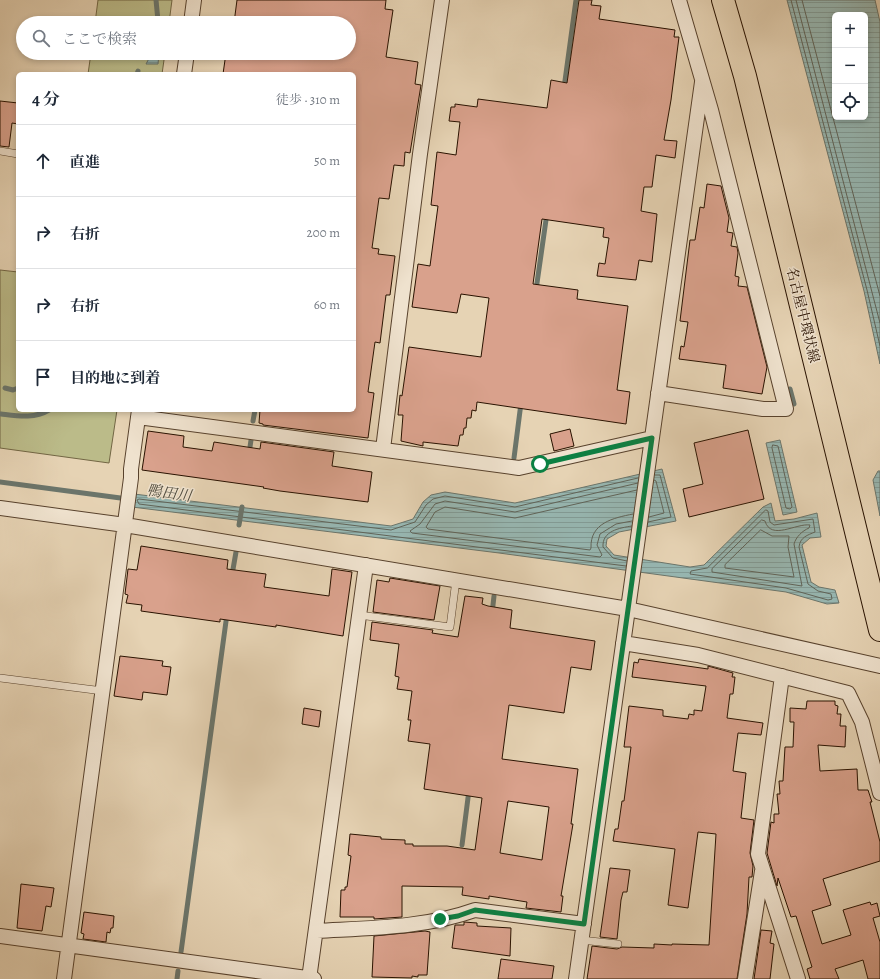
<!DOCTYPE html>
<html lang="ja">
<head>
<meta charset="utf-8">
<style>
	body { margin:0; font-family:Alegreya,"Noto Serif JP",serif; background:#f6f6f7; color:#1f2937 }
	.controls { position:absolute; right:12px; top:12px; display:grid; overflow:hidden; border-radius:6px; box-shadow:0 2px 6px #0003 }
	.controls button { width:36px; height:36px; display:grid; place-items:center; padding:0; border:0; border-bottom:1px solid #e0e1e3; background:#fff; color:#1f2937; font:20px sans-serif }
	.stop { position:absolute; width:12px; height:12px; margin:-9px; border:3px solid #0b8043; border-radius:50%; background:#fff }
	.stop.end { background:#0b8043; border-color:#fff; box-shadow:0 1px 4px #0008 }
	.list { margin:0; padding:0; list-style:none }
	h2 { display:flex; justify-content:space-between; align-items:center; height:52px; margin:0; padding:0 16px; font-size:17px }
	h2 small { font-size:13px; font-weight:400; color:#747a83 }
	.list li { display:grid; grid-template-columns:26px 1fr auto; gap:12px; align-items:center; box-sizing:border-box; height:72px; padding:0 16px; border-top:1px solid #e0e1e3 }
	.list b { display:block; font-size:15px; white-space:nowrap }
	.list em { font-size:13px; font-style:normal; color:#747a83 }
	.icon { flex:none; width:22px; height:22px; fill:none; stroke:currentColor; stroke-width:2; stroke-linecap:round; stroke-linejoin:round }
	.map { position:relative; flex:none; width:880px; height:979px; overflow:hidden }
	.search { position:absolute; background:#fff; box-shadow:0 2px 6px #0003; left:16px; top:16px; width:340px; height:44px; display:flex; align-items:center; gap:10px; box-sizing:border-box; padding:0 14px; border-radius:22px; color:#747a83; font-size:15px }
	.panel { position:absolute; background:#fff; box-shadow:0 2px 6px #0003; left:16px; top:72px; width:340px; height:340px; border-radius:6px }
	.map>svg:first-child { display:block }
</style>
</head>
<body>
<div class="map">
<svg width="880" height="979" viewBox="0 0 880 979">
	<defs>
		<pattern id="water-rules" width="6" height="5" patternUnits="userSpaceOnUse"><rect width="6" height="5" fill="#97b7b2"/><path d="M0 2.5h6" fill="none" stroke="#829c97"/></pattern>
	</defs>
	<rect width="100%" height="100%" fill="#e6d3b4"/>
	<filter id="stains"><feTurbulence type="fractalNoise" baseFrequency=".005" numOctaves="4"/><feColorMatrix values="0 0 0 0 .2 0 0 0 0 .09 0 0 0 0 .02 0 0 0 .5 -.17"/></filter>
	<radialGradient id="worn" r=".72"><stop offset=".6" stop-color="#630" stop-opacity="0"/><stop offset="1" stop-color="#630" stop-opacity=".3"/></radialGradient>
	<path fill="#bbbb89" stroke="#726644" d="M 98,0 L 172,0 L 169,23 L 95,23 Z
		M 91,53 L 165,53 L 162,74 L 88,74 Z
		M 0,270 L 18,272 L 18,410 L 117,410 L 109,463 L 0,448 Z"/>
	<path fill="url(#water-rules)" stroke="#6b756b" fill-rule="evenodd" d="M 787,0 L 875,0 L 880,22 L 880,364 L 864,291 ZM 835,15 L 865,15 L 865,117 L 835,117 Z
		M 152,53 L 159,53 L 158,64 L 146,64 Z
		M 780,440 L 797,512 L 783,515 L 766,443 Z
		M 662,469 L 676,521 L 619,532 L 607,539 L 606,546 L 614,555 L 690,567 L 704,565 L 763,507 L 771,503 L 775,521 L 794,519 L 817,513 L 821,537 L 810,538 L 802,545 L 811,582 L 819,587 L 835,590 L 839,603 L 827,604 L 786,592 L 499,553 L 132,507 L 134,494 L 391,526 L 413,519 L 423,502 L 431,495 L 445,492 L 515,503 Z
		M 878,471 L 880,471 L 880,516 L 873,480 Z"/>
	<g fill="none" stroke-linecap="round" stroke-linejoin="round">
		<path stroke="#606459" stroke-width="1" d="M 791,0 L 867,290 L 880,346
			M 796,0 L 880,323
			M 802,0 L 880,296
			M 773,445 L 778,446 L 792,507 L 790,509 L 786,508 L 772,448 Z
			M 766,510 L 768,511 L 770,522 L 774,525 L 813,519 L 815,532 C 808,535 800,537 799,547 L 808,584 L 818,591 L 831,594 L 832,599 L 828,600 L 786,588 L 690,574 L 691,571 L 707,568 Z
			M 633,514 C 613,518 590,523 591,548 L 590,550 L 428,529 L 426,527 L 435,512 L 445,507 L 515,518 L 637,490
			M 649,517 L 664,513 L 656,481 L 654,480
			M 762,520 L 765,521 C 771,541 796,523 810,525 L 809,528 C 802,531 796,537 794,544 L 802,586 L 712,572 L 712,569 Z
			M 632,521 L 616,524 L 600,534 L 597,545 L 602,555 L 600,557 L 412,533 L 410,531 L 420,524 L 435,504 L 445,501 L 515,512 L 638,483
			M 648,522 L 671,517 L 660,475 L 655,475
			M 761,530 L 772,536 L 789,536 L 788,547 L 794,577 L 725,568 L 725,565 Z
			M 627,561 L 613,558 L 603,547 C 602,531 619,528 632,526
			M 626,566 L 139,504 L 137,500 L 139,499 L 391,530 L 415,522 L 426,505 L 433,499 L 445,496 L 515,507 L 638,478"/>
		<path stroke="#6b756b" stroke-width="5" d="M 156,0 L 158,21
			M 105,20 L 119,21
			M 126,20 L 149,23
			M 137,74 L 138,71
			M 564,88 L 576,0
			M 536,290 L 547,213
			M 5,388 L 13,390 L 18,388
			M 790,389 L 794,404
			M 1,414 C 18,416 34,419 49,410
			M 253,421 L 255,410
			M 250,447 L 251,440
			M 514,458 L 521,403
			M 0,482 L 128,499
			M 239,525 L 242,507
			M 232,575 L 236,552
			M 492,614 L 494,596
			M 462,845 L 469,790
			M 181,952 L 227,614
			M 177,979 L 178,971"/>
	</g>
	<path fill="#d9a18c" stroke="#291200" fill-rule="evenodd" d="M 237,0 L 386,0 L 385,9 L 393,10 L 386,57 L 418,62 L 415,84 L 421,85 L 410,153 L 405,152 L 404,166 L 394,165 L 389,199 L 379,198 L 372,248 L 379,249 L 378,254 L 395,256 L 390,295 L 386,295 L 380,343 L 375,342 L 368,392 L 374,393 L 368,438 L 263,425 L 263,424 L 259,423 L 260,410 L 354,410 L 354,74 L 223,74 L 226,53 L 349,53 L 349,23 L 234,23 Z
		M 579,0 L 592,0 L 591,5 L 601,6 L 599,19 L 675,30 L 674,37 L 679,37 L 671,100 L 664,140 L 677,141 L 675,158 L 656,155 L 652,187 L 644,187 L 641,211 L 657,214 L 652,262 L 639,260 L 636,280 L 597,276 L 599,263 L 605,264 L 609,238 L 603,237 L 604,228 L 542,219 L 533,284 L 578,290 L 577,299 L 628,306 L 617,390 L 630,392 L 626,424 L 477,402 L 476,411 L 472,410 L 471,418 L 467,418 L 466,428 L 464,428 L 463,435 L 460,435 L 458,446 L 423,442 L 423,446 L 401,441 L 403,415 L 398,415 L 400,395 L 402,396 L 409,347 L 481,357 L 489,298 L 461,294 L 457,313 L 412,307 L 418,264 L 430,266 L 438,206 L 431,205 L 437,152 L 456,155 L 460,122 L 449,121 L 451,107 L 455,107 L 455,104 L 477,107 L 478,99 L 547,108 L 551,80 L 567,83 Z
		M 0,101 L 18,103 L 18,124 L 12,123 L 9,147 L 0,146 Z
		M 707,184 L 721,186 L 729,218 L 727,232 L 733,233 L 731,246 L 737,247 L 738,253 L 735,276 L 739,277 L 738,286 L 747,287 L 767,367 L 762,394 L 723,388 L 726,365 L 679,359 L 681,346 L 684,347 L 688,322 L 680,321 L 690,240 L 695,240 L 700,207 L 704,208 Z
		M 570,429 L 574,446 L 554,451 L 550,434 Z
		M 748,430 L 764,499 L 689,517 L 683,489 L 703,484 L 694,443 Z
		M 148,431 L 184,436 L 183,447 L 212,451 L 214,442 L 260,449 L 261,442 L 334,452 L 332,466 L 372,472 L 368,502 L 280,491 L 263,488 L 264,487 L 142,470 Z
		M 141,546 L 228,560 L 227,569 L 266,574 L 264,587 L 329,596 L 332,569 L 352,572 L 343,636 L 276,625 L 276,627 L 220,619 L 220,622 L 141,611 L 142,605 L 126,603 L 128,595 L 125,594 L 128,569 L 137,570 Z
		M 390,578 L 440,586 L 434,620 L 373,612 L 377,580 L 389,582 Z
		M 465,596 L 483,598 L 482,604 L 488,606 L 512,610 L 510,628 L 595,641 L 591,670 L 571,667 L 564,713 L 509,705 L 502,759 L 578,769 L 571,824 L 573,824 L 561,896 L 563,896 L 561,912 L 526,908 L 527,902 L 489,896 L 489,899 L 462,895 L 463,887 L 402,886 L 402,917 L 374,919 L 374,917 L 340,917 L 341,890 L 345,890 L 345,887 L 347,887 L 351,856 L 348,855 L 350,834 L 381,837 L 381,839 L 405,840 L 405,844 L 413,844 L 413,846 L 447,846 L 475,850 L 482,798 L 424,789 L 430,744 L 408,741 L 411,720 L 408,720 L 412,691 L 397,689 L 399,677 L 395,676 L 399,644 L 370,640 L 372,622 L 433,630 L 432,633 L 458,637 ZM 508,801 L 549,807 L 542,860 L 500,853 Z
		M 120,656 L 163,661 L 162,666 L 171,667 L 167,695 L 143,692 L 142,700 L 114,696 Z
		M 639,659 L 708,669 L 708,666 L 733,673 L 732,677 L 735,677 L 733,694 L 730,694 L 727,718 L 763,723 L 761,735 L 738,733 L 733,771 L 746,773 L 741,818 L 754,820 L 750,853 L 753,866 L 752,877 L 749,877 L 747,914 L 737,979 L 587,979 L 592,946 L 617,949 L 622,947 L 654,948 L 654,944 L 672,945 L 672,944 L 709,945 L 716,834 L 698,832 L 688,908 L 668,905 L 675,849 L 613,841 L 615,829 L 618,829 L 622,801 L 624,801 L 631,747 L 624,747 L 629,706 L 663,710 L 663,716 L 688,719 L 689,714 L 694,715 L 694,710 L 702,711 L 706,686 L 632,677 L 634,662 L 638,663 Z
		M 807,701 L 835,701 L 835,705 L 838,706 L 837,714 L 841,714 L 840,726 L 846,726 L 845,747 L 818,745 L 820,771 L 857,769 L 858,790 L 868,790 L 872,802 L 870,802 L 880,842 L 880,861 L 823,879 L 831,905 L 812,911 L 822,944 L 851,935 L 843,910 L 870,902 L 871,905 L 877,903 L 880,916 L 873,918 L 880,942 L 880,979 L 868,979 L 863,960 L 835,969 L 839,979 L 810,979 L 807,969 L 812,967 L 796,916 L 791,917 L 778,878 L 777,886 L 767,853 L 771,822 L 774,823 L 774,814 L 779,814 L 777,794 L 780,794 L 779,781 L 783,781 L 785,747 L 793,747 L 794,722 L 790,722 L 790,708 L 806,709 Z
		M 304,708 L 321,711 L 319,727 L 302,724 Z
		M 610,868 L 630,870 L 627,892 L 623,892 L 621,900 L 617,939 L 600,937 Z
		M 21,884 L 54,888 L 51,907 L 46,906 L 42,931 L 17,928 Z
		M 84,912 L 114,916 L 113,928 L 111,928 L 110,933 L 107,932 L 106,942 L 83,939 L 84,934 L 81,933 Z
		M 464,922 L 477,923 L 477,926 L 511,928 L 510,956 L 452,948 L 455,925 L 464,925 Z
		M 761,930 L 772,931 L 770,943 L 774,944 L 770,979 L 754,979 Z
		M 425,931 L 430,932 L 427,975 L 418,975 L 418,977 L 412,976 L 412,978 L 372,977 L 374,936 Z
		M 501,959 L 554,966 L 552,979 L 498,979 Z"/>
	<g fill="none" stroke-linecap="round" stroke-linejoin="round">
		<g stroke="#58422d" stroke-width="8">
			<path id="lane" d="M 0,151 L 18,154
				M 359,615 L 450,627 L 456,580
				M 0,678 L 103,691
				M 581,940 L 618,944"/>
		</g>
		<g stroke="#58422d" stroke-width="16">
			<path id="street" d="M 191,23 L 194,0
				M 184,74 L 187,53
				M 658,393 L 763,409 L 786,409 L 711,110 L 679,0
				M 138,417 L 519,468 L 652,438
				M 383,449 L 420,154 L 442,0
				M 0,508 L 125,525 L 628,609 L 880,666
				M 623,643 L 698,655 L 848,693 L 862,722 L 880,793
				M 782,676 L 758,854 L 798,979
				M 317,931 C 369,928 425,928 475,910 L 584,924
				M 0,936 L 314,979
				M 64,979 L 131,478 L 131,469 L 139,410
				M 309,979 L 366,565
				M 576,979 L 702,82
				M 745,979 L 762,871"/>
		</g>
		<g stroke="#291200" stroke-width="24">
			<path id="primary" d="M 723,0 L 745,76 L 880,630"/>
		</g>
		<use href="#lane" stroke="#efe2ce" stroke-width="7"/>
		<use href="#street" stroke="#efe2ce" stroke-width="14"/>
		<use href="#primary" stroke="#e6d3b4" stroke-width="22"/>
	</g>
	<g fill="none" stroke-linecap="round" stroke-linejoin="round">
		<path stroke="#0b8043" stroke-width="5" d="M 440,919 L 458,916 L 475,910 L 584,924 L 652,438 L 540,464"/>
	</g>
	<g text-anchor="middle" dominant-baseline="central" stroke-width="3" stroke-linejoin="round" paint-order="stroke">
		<g font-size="14" fill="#291200" stroke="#efe2ce">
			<text transform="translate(803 315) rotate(76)">名古屋中環状線</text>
		</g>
		<g font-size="15" font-style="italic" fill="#504c3e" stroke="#efe2ce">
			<text transform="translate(169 493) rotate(8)">鴨田川</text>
		</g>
	</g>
	<rect width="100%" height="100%" filter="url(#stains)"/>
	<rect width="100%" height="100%" fill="url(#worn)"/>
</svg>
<div class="controls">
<button>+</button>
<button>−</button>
<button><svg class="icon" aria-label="locate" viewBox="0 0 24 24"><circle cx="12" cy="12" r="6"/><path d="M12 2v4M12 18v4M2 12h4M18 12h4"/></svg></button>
</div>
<div class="stop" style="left:540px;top:464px"></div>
<div class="stop end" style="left:440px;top:919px"></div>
<div class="search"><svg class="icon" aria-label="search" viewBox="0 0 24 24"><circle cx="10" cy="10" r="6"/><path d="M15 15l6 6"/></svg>ここで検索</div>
<section class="panel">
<h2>4 分<small>徒歩 · 310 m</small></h2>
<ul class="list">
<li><svg class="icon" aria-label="ahead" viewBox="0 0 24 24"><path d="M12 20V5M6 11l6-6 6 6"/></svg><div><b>直進</b></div><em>50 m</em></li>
<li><svg class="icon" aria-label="right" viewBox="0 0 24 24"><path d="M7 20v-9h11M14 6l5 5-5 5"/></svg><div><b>右折</b></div><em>200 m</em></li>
<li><svg class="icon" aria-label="right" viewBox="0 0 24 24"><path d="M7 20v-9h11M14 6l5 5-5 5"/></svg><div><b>右折</b></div><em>60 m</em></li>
<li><svg class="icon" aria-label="arrive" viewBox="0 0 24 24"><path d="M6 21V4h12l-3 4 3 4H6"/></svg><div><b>目的地に到着</b></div></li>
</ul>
</section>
</div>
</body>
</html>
